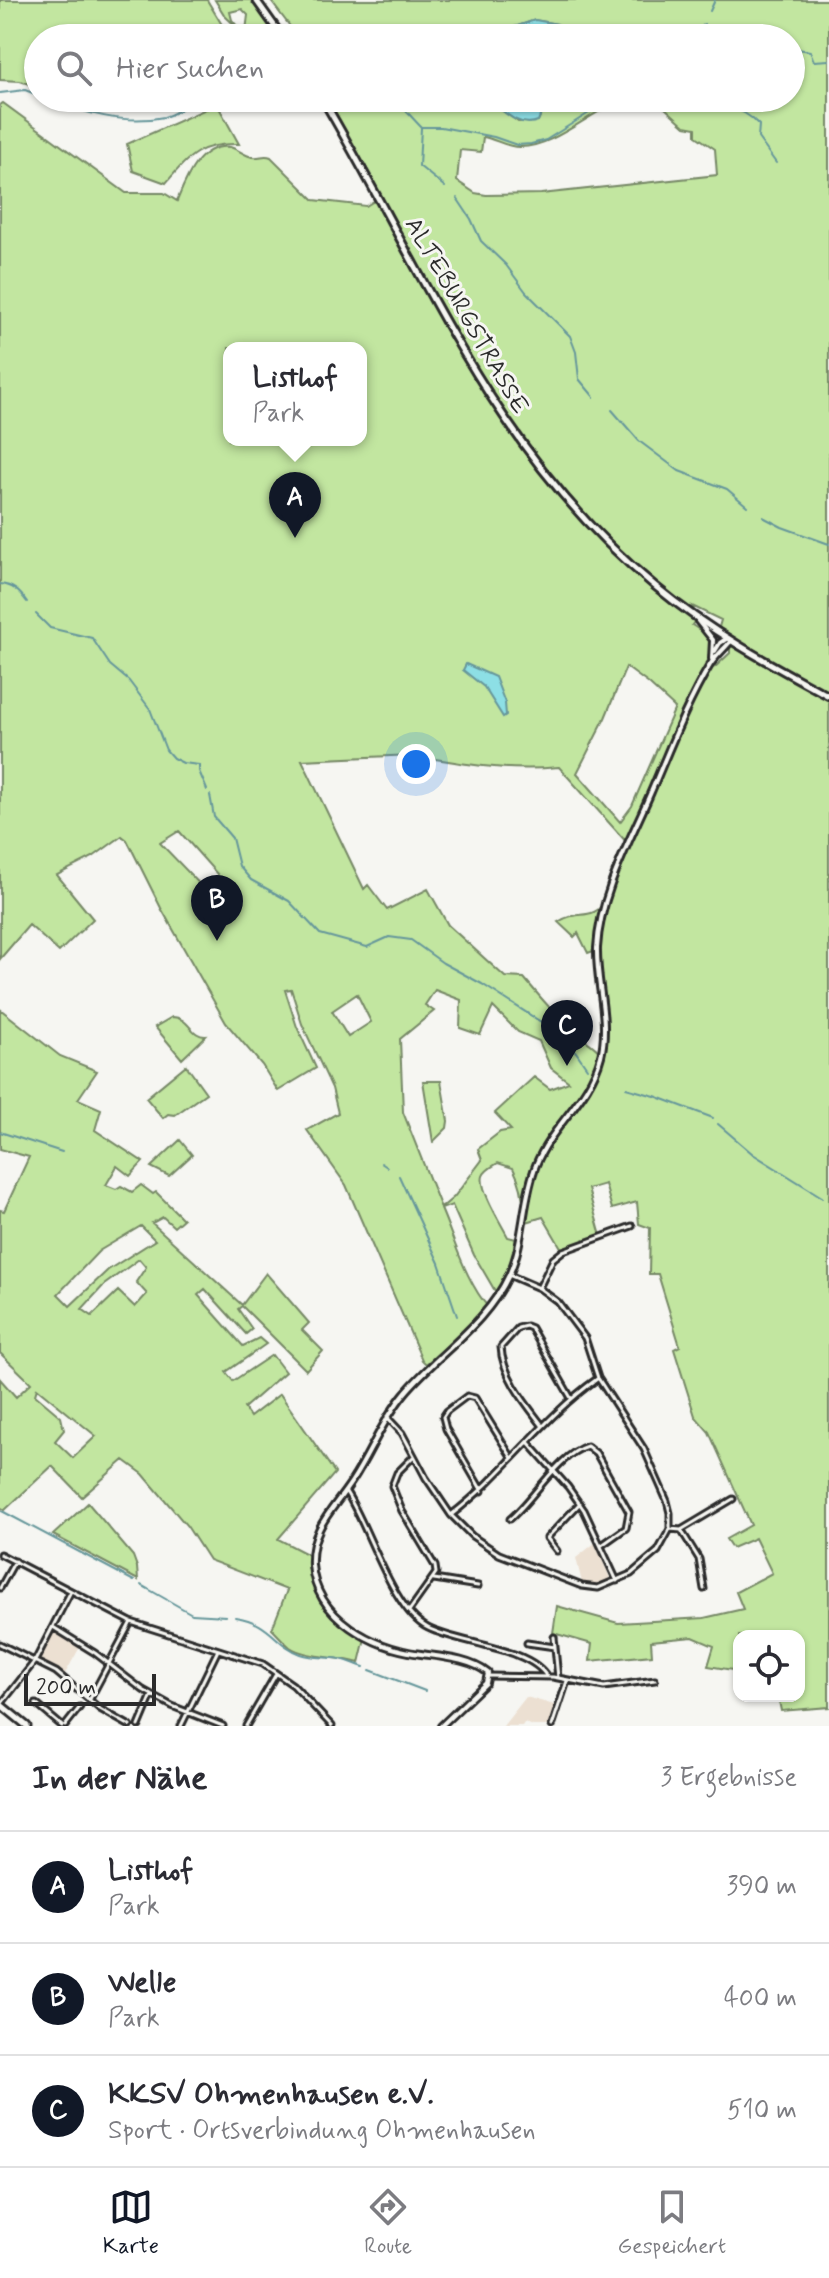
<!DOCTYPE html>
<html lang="de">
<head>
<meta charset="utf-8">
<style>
	body { margin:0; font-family:Mynerve,sans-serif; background:#f7f7f7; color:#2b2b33 }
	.controls { position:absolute; right:24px; bottom:24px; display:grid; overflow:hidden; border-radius:16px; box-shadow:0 2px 6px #0004 }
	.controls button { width:72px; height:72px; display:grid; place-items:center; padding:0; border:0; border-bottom:2px solid #e1e1e2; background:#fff; color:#2b2b33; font:40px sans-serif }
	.scale { position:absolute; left:24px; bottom:20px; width:132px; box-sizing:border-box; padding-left:8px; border:4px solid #2b2b2b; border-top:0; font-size:22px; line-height:28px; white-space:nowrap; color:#2b2b2b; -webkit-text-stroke:6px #f6f6f2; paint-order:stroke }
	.you { position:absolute; left:416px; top:764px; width:28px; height:28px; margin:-20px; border:6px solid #fff; border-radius:50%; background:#1a73e8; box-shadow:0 0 0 12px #1a73e833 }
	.badge { display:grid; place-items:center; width:52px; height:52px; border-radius:50%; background:#111827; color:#fff; font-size:26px; font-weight:700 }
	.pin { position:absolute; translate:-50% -66px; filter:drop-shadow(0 2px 4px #0008) }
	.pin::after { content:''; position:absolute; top:42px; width:28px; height:24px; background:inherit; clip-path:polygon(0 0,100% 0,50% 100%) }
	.popup { position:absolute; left:223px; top:342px; width:144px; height:104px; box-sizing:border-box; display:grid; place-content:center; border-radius:16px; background:#fff; filter:drop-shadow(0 2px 6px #0005); font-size:26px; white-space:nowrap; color:#7c7c81 }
	.popup b { font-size:30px; color:#2b2b33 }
	.popup::after { content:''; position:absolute; left:50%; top:100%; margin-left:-16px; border:16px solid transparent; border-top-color:#fff }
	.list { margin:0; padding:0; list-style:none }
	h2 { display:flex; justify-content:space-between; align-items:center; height:104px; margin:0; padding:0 32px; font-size:34px }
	h2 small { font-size:26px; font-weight:400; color:#7c7c81 }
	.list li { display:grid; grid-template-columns:52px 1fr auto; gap:24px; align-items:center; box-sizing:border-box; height:112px; padding:0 32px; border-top:2px solid #e1e1e2 }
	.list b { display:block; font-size:30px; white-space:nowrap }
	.list p { margin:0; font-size:26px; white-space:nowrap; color:#7c7c81 }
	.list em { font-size:26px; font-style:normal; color:#7c7c81 }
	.icon { flex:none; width:44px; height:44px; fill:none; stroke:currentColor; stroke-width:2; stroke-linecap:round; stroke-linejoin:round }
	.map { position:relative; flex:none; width:829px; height:1726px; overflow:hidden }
	.search { position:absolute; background:#fff; box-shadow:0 2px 6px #0004; left:24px; right:24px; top:24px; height:88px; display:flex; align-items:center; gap:20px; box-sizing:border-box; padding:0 28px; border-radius:44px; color:#7c7c81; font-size:30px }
	.sheet { height:440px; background:#fff }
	nav { display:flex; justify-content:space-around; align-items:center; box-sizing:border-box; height:112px; border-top:2px solid #e1e1e2; background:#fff; font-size:22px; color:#7c7c81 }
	nav a { display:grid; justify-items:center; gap:4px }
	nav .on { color:#111827 }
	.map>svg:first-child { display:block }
</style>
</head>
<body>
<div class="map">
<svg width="829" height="1726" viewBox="0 0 829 1726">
	<rect width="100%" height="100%" fill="#f6f6f2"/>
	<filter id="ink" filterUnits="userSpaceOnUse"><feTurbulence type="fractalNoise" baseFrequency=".0125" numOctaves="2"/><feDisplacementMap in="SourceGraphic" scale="16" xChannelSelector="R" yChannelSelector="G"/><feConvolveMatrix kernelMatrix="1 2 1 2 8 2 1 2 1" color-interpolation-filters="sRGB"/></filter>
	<g filter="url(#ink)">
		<path fill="#ece0d2" d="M 595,1543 L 610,1578 L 601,1584 L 582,1583 L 576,1558 Z
			M 54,1632 L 80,1647 L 65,1674 L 40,1659 Z
			M 526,1697 L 558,1706 L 550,1726 L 533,1726 L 524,1723 L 522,1726 L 503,1726 Z"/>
		<path fill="#c2e6a0" stroke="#768866" stroke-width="2" fill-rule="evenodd" d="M 0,0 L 207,0 L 230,38 L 38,38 L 38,87 L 20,81 L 0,80 Z
			M 215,0 L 253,0 L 278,38 L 253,38 L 246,31 L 248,15 L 242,9 L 230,12 L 232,20 L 243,33 L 225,16 Z
			M 270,0 L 829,0 L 829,1707 L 781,1711 L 778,1696 L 799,1696 L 799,1636 L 739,1636 L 739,1671 L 708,1666 L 714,1646 L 693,1637 L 651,1641 L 652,1655 L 590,1661 L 592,1644 L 553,1633 L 557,1606 L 618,1623 L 704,1618 L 743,1609 L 736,1592 L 772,1573 L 755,1538 L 732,1548 L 726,1539 L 751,1525 L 709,1432 L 695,1416 L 674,1349 L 680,1346 L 658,1274 L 649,1274 L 650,1228 L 639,1224 L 637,1202 L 612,1209 L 605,1184 L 588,1189 L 601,1236 L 563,1251 L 543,1217 L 523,1223 C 525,1204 522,1185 513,1168 L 498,1163 C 493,1166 485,1170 483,1176 C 479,1189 502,1225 508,1237 L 516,1239 L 513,1252 L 516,1257 L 498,1296 L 474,1255 L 452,1205 L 441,1209 C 454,1239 467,1284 489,1308 L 459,1340 L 457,1337 L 426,1364 L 422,1360 L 346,1185 L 307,1130 L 338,1113 L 332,1088 L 302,1024 L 291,989 L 285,990 L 297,1027 L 316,1068 L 278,1091 L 262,1065 L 226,1023 L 161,908 L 127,840 L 122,836 L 93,857 L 57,875 L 93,919 L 59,952 L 29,925 L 0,959 L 0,105 L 3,103 L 126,193 L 164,193 L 177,201 C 186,179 199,143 230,147 C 238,149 245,156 253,157 C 261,158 264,154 271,157 L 314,200 L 366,206 L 374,201 L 382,207 L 322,98 L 335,98 L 341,107 L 348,105 L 342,98 L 487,98 L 518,122 L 538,121 L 548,98 L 626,98 C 592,110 554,148 519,147 C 506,147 495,139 483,137 L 481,152 L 460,150 L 457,181 L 475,193 L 486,195 L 541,194 L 717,175 L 715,149 L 696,136 L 696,128 L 685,126 L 654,98 L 791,98 L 791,38 L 577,38 L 557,24 L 535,20 L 482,38 L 299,38 ZM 229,348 L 361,348 L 361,440 L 229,440 ZM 692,606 L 721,620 L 719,627 L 730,642 L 730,653 L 715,667 L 709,669 C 715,649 714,641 701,625 L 698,629 L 692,625 L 696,619 ZM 626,667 L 649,684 L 675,708 L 632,806 L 620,822 L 577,773 L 605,718 ZM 413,755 C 462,764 509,772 559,767 L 629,845 C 622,861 610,905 594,912 C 582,917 574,912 558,922 L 574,937 L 578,933 L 588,953 L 596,950 L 604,1024 L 600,1053 C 594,1044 583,1040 575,1032 C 556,1016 540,997 524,978 L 505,977 L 448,925 L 428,889 L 387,910 L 368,885 L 364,889 L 302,760 ZM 179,831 L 218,875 L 214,899 L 160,843 ZM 435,990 L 461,1000 L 460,1028 L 480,1035 L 493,1007 L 518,1032 L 539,1041 L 551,1068 L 569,1082 L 550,1089 L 534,1077 L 495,1113 L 511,1130 L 500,1132 L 478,1149 L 482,1160 L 454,1197 L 441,1208 L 403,1112 L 400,1039 L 434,1011 L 425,1005 ZM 357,994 L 371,1022 L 348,1037 L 332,1011 Z
			M 217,104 L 239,144 C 200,143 190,155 166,183 L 133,171 L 127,144 Z
			M 0,1009 L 60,1056 L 97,1071 L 78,1099 L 101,1109 L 95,1130 L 143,1162 L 130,1176 L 117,1166 L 106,1185 L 116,1189 L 121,1186 L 132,1192 L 141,1185 L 153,1194 L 156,1192 L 183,1219 L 174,1227 L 163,1217 L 152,1223 L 242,1305 L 266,1273 L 309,1323 L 302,1330 L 323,1351 L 306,1370 L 242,1306 L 238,1309 L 252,1329 L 246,1334 L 205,1289 L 198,1295 L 243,1346 L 259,1338 L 266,1344 L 226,1372 L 233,1381 L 272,1355 L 285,1372 L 244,1408 L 250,1417 L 280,1394 L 335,1473 L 278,1539 L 309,1555 C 312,1596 331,1617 365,1638 L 359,1663 C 339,1656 306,1658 290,1647 C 284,1642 278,1635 272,1629 L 287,1590 L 209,1560 L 187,1526 L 143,1474 L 124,1460 L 82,1497 L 52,1466 L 5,1510 L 0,1507 L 0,1379 L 16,1397 L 31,1383 L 0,1353 L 0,1210 L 4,1211 L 29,1157 L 0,1149 ZM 141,1226 L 155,1240 L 108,1270 L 70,1306 L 58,1294 L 99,1251 ZM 139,1259 L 146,1267 L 136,1282 L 147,1294 L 135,1307 L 118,1291 L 92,1316 L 82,1309 L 104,1285 ZM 37,1388 L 96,1436 L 73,1458 L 55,1441 L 64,1430 L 61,1417 L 35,1395 Z
			M 172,1017 C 189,1017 191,1037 206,1036 L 182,1059 L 155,1027 Z
			M 186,1065 L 206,1093 L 175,1115 L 168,1114 L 163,1118 L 146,1098 Z
			M 423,1081 L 441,1081 L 448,1121 L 447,1128 L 433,1142 Z
			M 180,1140 L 192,1155 L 169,1176 L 151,1167 Z
			M 88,1503 L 133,1556 L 137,1567 L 138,1580 L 53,1535 Z"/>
		<path fill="#8ddfe5" stroke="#66979b" stroke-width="2" d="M 535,20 L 557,24 L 577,38 L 482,38 Z
			M 487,98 L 548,98 L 538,121 C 518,129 502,110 487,98 Z
			M 466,664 L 495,677 L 505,703 L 506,715 L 503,717 L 484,687 L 463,670 Z"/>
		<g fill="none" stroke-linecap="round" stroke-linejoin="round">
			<path stroke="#66979b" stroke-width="2" d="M 710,11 L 715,0
				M 697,37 L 704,24
				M 670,38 L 687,35 L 696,38
				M 791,48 L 810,51 L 814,61 L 829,60
				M 0,93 L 25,90 L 38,95
				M 46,98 C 84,113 123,125 164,117 C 176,114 188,104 198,98
				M 394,98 L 421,127 L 441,127 L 494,137 L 517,145 L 531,144 L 546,140 L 613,98
				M 721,98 L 728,108 C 739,108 752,117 759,125 L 758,138 L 776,163
				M 421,128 L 419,166 L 445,187
				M 457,198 L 471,219 L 481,241 L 506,265 L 526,292 L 570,336 L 576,352 L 579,379 L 594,397
				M 612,410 L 639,441 L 679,471 L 727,489 L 747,506
				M 763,517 L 782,527 L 829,544
				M 0,584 C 13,585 20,592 27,602
				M 36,614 L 50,628 L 92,638 L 110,665 L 129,681 L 150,709 L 166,750 L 173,758 L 183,763 L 199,765 L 199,771 L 207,790
				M 210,795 L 214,817 L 232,838 L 239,866 L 251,880 L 289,901 L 320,934 L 367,947 L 389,937 L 411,940 L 443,963 L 482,984 L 555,1031 L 576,1052 L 587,1068
				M 626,1088 L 655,1096 L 713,1118
				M 718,1124 L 753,1154 L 822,1197
				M 0,1132 L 62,1152
				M 381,1163 L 387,1167
				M 399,1176 L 439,1263 L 457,1316
				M 0,1510 L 134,1581
				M 141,1585 L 192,1614 L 226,1616
				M 235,1617 C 271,1622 275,1645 301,1654 C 312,1658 322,1657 333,1658 C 343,1658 354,1664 364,1667
				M 370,1670 L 425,1691"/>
			<g stroke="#2b2b2b" stroke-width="9">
				<path id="minor" d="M 539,1288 L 553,1259 L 563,1251 L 632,1226
					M 387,1417 L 402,1433 L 426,1478 L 451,1515 L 472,1536 L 499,1554 L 582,1586 L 598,1588 L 631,1574 L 658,1551 L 670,1529 L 670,1513 L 667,1501 L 644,1449 L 598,1378 L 585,1338 L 558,1302 L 539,1288 L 509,1275
					M 542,1425 C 526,1404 502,1375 501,1347 L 518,1328 L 526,1326 L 531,1328 L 571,1398
					M 528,1442 L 568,1487 L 584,1510 L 617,1581
					M 482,1491 L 446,1429 L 443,1417 L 447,1411 L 467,1396 L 475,1398 L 512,1458
					M 346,1492 C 369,1527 392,1610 428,1628 C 459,1644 530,1647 547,1677
					M 451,1515 C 505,1474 542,1418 597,1379
					M 510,1519 C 533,1500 559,1454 587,1446 L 596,1453 L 629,1512 L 626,1528 L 602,1545
					M 670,1529 L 681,1530 L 733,1499
					M 681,1530 L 699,1559 L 704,1589
					M 547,1538 L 580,1503
					M 547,1538 L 557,1551
					M 0,1554 L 131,1622 L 263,1664 L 293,1685 L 332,1726
					M 434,1579 L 478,1586
					M 0,1588 L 15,1561
					M 409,1611 L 436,1573 L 435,1566 L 402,1511 L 392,1486 L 397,1473 L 414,1456
					M 53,1627 L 95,1653 L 143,1690 L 172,1706 L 223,1726
					M 554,1637 L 558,1678
					M 527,1643 L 555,1647
					M 0,1644 L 56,1672 L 100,1709 L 130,1726
					M 488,1676 L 553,1677 L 604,1687 L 655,1680
					M 90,1699 L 131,1622
					M 2,1703 L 35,1661 L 71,1591
					M 36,1704 L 62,1726
					M 65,1726 L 80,1707
					M 139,1726 L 152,1695
					M 181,1726 L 218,1650
					M 246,1726 L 276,1674
					M 552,1726 L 567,1681"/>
			</g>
			<g stroke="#2b2b2b" stroke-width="10">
				<path id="tertiary" d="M 698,621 L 713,640 L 712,659
					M 715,651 L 720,643 L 726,639
					M 441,1726 L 486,1683 L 488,1673 C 471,1659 442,1657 421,1654 C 374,1648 316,1619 312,1565 C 310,1528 334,1509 352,1481 C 371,1452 382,1421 404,1394 C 438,1353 486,1325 509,1275 C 525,1240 522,1200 536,1165 C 552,1125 590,1099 601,1056 C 610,1020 596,984 597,948 C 600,894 630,841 651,792 C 669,750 686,705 710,665 C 715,657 724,649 730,642"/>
			</g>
			<g stroke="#2b2b2b" stroke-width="11">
				<path id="secondary" d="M 256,0 L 283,38
					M 322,98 C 425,272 493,453 655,586 C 709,631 768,663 829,696
					M 0,1704 L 27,1726"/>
			</g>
			<use href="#minor" stroke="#f6f6f2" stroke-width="3"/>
			<use href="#tertiary" stroke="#f6f6f2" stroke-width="4"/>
			<use href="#secondary" stroke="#f6f6f2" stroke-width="5"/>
		</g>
	</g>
	<g text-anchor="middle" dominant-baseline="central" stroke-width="6" stroke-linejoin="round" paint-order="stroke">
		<g font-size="24" fill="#2b2b2b" stroke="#f6f6f2">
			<text transform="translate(466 316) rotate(60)">ALTEBURGSTRASSE</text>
		</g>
	</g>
</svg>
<div class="controls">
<button><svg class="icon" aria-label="locate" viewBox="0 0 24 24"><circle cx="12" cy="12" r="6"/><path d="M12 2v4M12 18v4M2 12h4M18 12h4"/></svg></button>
</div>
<div class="scale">200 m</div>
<div class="you"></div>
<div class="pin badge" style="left:295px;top:538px">A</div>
<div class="popup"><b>Listhof</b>Park</div>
<div class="pin badge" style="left:217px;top:941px">B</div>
<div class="pin badge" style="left:567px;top:1066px">C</div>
<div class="search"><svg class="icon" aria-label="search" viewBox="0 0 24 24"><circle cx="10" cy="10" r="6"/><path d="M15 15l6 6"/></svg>Hier suchen</div>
</div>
<section class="sheet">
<h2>In der Nähe<small>3 Ergebnisse</small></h2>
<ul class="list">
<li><span class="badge">A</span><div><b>Listhof</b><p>Park</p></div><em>390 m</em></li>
<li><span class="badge">B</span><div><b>Welle</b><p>Park</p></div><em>400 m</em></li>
<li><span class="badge">C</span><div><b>KKSV Ohmenhausen e.V.</b><p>Sport · Ortsverbindung Ohmenhausen</p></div><em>510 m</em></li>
</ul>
</section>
<nav>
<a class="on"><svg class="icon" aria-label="map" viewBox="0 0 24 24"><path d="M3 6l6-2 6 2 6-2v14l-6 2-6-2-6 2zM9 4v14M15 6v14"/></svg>Karte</a>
<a><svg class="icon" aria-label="directions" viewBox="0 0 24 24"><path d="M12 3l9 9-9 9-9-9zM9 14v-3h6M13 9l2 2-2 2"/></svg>Route</a>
<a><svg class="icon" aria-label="saved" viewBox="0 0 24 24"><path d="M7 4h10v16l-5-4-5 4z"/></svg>Gespeichert</a>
</nav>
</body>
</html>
